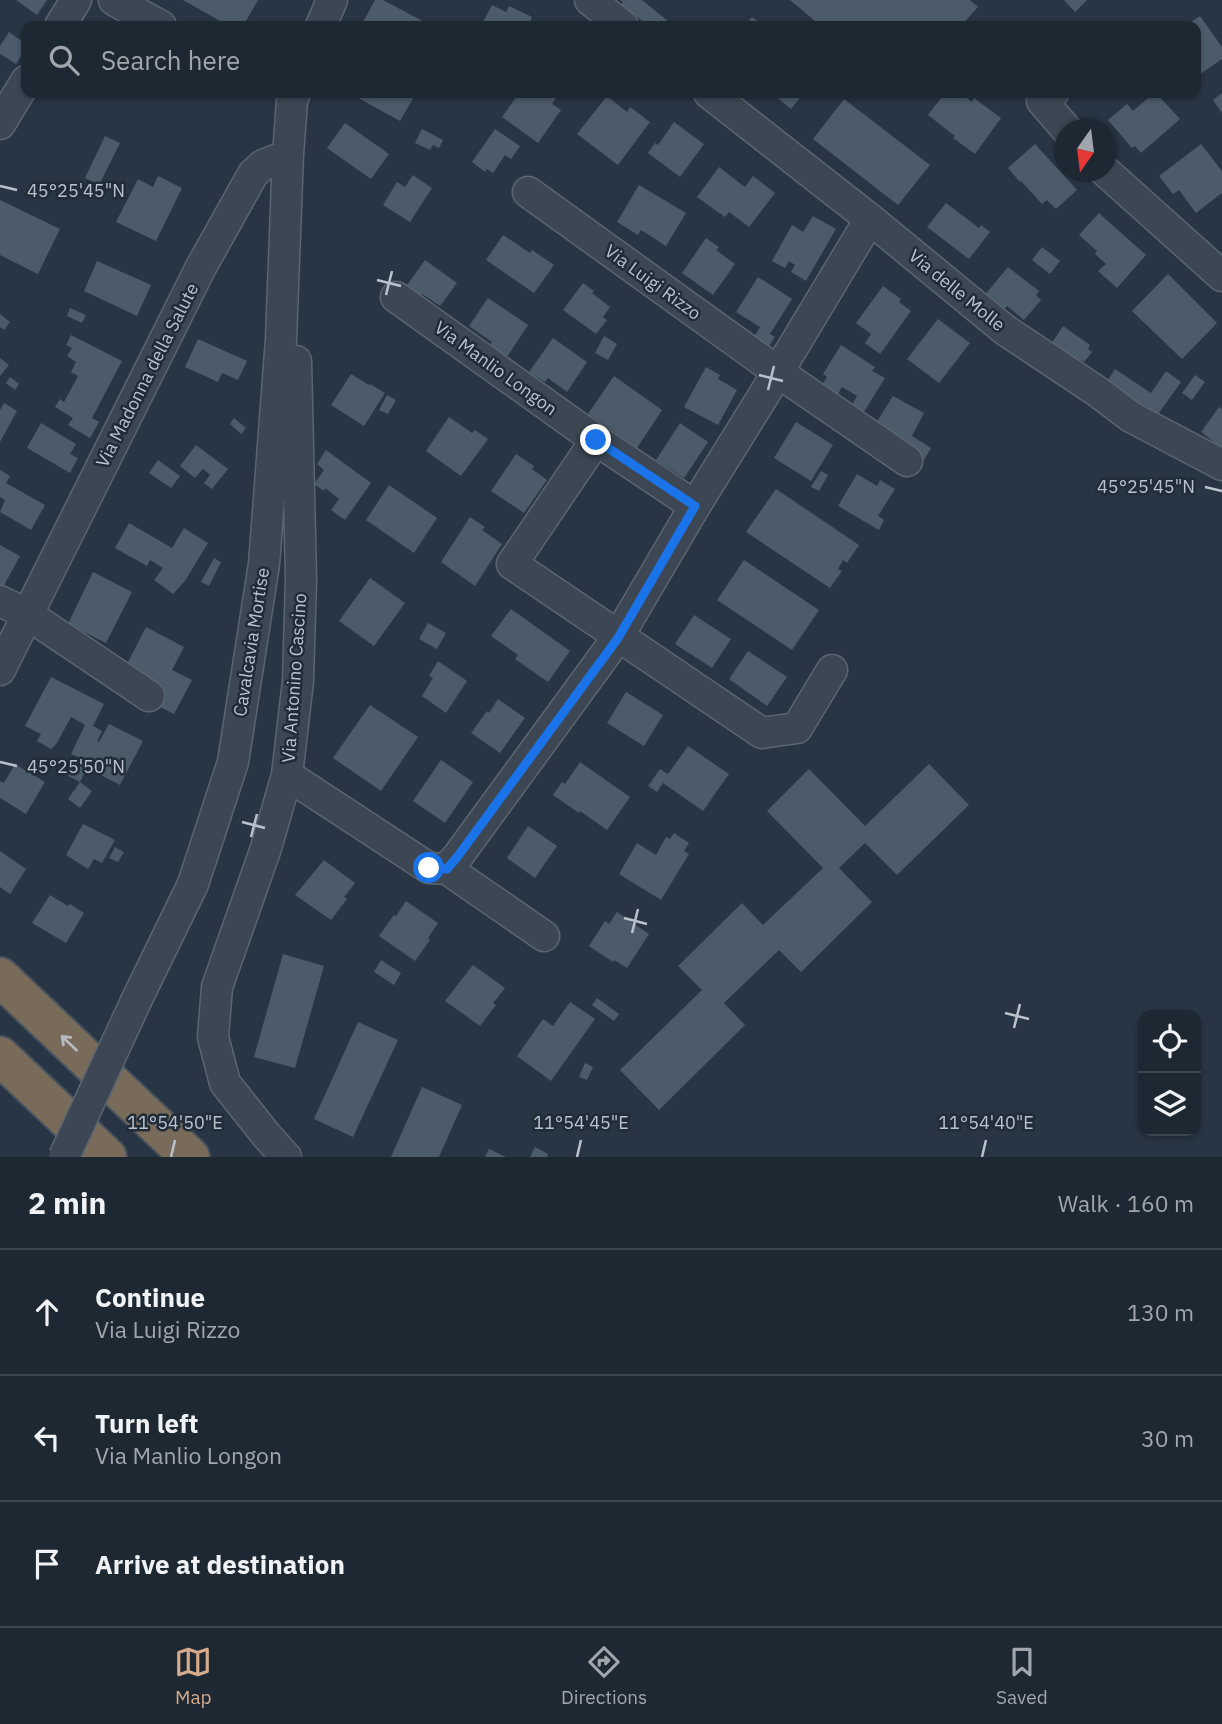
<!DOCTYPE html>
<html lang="en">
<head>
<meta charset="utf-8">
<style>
	body { margin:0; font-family:"IBM Plex Sans",sans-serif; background:#2b343f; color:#f1f3f6 }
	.controls { position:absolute; right:21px; bottom:21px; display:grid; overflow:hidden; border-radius:14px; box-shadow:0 2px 5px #0004 }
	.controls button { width:63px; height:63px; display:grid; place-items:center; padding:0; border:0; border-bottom:2px solid #3c444e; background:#1e2833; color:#f1f3f6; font:35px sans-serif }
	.compass { position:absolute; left:1054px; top:119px; width:63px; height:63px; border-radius:50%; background:#1e2833; box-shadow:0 2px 5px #0004; rotate:194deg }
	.stop { position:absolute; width:21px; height:21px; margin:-16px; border:5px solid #1a73e8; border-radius:50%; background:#fff }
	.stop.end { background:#1a73e8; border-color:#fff; box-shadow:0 2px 7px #0008 }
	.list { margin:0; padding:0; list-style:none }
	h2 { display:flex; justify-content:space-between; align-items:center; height:91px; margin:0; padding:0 28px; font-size:30px }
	h2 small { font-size:23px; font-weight:400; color:#a1a6ac }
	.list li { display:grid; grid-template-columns:46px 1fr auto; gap:21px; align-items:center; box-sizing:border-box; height:126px; padding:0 28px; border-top:2px solid #3c444e }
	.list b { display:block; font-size:26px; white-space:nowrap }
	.list p { margin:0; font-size:23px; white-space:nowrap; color:#a1a6ac }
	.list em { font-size:23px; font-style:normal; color:#a1a6ac }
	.icon { flex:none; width:38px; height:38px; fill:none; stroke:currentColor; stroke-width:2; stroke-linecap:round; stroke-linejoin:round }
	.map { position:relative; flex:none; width:1222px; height:1157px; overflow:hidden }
	.search { position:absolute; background:#1e2833; box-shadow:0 2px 5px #0004; left:21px; right:21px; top:21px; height:77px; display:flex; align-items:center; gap:18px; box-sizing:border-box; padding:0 24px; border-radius:14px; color:#a1a6ac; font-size:26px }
	.sheet { height:469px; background:#1e2833 }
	nav { display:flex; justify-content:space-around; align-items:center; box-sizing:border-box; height:98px; border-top:2px solid #3c444e; background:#1e2833; font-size:19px; color:#a1a6ac }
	nav a { display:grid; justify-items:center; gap:4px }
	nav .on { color:#d6ab8b }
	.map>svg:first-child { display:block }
</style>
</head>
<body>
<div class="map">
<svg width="1222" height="1157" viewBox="0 0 1222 1157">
	<rect width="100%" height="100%" fill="#283544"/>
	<path fill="#4c5b6a" d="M 16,0 L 47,0 L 37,15 Z
		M 183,0 L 258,0 L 243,26 L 229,26 Z
		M 375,0 L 383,0 L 432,26 L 361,26 Z
		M 620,0 L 642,0 L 674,26 L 649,26 L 621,5 L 623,2 Z
		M 790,0 L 970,0 L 978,7 L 961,26 L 821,26 Z
		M 1064,0 L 1087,0 L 1075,12 Z
		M 492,5 L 506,12 L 509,6 L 532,17 L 528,26 L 481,26 Z
		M 1200,16 L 1222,47 L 1222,59 L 1196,77 L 1196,26 L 1185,26 Z
		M 752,17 L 764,26 L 745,26 Z
		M 9,32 L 26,44 L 26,48 L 16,64 L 0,54 L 0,46 Z
		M 349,93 L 416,93 L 400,121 Z
		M 519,93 L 559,93 L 552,104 L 561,110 L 538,143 L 502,117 Z
		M 771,93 L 804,93 L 791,109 Z
		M 945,93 L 960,93 L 972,102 L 974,98 L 1001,118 L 975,154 L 953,138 L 955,136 L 928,115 Z
		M 1154,93 L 1156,93 L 1180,119 L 1141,153 L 1135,146 L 1132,148 L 1108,120 L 1127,104 L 1133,111 Z
		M 1222,93 L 1222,113 L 1213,100 Z
		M 607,96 L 627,112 L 630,107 L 650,122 L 618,165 L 577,134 Z
		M 844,99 L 930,165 L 898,205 L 813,139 Z
		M 674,122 L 704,144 L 680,177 L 648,153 L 655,143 L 658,145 Z
		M 345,123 L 389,154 L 371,179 L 327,148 Z
		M 422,129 L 443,140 L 439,148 L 433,145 L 430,150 L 415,143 Z
		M 495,129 L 520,146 L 511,159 L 505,155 L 493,173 L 487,169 L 485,172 L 472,162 Z
		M 105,136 L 120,143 L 99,185 L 85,178 Z
		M 1035,144 L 1077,190 L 1056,209 L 1047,200 L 1042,204 L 1021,181 L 1020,182 L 1008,168 Z
		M 1201,144 L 1222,171 L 1222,193 L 1196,213 L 1179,190 L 1173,194 L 1159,176 Z
		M 719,167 L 745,187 L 753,176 L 775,193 L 749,227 L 729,212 L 725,217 L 697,197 Z
		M 413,175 L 432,188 L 410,222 L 383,205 L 397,182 L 405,187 Z
		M 158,176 L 182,188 L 156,241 L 116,222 L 138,179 L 153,187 Z
		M 639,185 L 686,213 L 666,246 L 641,230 L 638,235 L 617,222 Z
		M 0,200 L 60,229 L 38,274 L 0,255 Z
		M 946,203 L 979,228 L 981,225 L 990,232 L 969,259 L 927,227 Z
		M 1099,213 L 1146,255 L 1117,288 L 1098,271 L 1106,264 L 1095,254 L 1097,251 L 1079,235 Z
		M 813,216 L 836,229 L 806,281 L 791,272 L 795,265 L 789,261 L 785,268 L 772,261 L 792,225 L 803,232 Z
		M 503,235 L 530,253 L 532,250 L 554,265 L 534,293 L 486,260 Z
		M 706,238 L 719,247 L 716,250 L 735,264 L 713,295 L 682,273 Z
		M 1042,247 L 1060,261 L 1050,274 L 1032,260 Z
		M 425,260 L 457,283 L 440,306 L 422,294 L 419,297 L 405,288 Z
		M 97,261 L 151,285 L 137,316 L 84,291 Z
		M 1008,267 L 1039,291 L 1036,295 L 1041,300 L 1024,320 L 1007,306 L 1002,312 L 984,296 Z
		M 1168,274 L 1217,323 L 1182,359 L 1132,311 Z
		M 758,277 L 792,299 L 770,334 L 775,337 L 766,351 L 751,342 L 760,327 L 736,312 Z
		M 583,283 L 594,291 L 592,293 L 610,307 L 603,317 L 607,320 L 596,334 L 563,310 Z
		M 883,286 L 901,299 L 899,302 L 911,311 L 880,354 L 865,343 L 871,334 L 856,323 Z
		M 488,298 L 528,325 L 507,357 L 490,345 L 492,342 L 469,326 Z
		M 70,308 L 86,315 L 82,323 L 67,316 Z
		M 0,314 L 10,322 L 4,330 L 0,327 Z
		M 938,319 L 970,343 L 939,383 L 907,359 Z
		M 1063,326 L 1090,345 L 1088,349 L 1092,352 L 1084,362 L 1080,360 L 1073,370 L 1046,352 Z
		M 71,335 L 122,361 L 92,418 L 99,422 L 90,438 L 68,425 L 73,418 L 55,407 L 60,399 L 64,402 L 78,376 L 71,372 L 76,362 L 67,356 L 72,348 L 66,345 Z
		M 604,336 L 617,344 L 608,360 L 595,353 Z
		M 553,338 L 587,362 L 567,392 L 548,378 L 545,382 L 529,372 Z
		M 198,339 L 247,361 L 238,380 L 222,373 L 218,382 L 185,367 Z
		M 841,345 L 875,367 L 872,371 L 885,378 L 860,418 L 849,410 L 857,396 L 842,387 L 834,401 L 818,391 L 827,377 L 823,374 Z
		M 0,358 L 9,365 L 0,376 Z
		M 706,367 L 720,375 L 718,379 L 737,390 L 718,425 L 684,407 Z
		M 1115,369 L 1151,393 L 1166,371 L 1181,382 L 1156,417 L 1102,390 Z
		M 351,374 L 369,385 L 370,384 L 385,393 L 364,426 L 331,405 Z
		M 1195,375 L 1205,382 L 1192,400 L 1182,393 Z
		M 614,376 L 662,410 L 637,448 L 588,414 Z
		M 10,377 L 19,384 L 15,390 L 6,383 Z
		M 387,395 L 396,400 L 388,414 L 379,410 Z
		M 893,396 L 924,413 L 912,436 L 931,448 L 921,465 L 876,423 Z
		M 4,403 L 17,411 L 0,442 L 0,410 Z
		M 1219,407 L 1222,409 L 1222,448 L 1201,432 Z
		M 449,417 L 472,433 L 475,430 L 488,439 L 461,476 L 426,451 Z
		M 234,418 L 246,428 L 241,434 L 230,424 Z
		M 796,422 L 833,445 L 811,481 L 774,458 Z
		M 41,423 L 76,444 L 70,454 L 78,458 L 70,473 L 27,448 Z
		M 680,423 L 708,442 L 684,478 L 656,460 Z
		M 196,445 L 228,469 L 212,489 L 204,483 L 210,475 L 203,469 L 195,478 L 180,466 Z
		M 326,450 L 371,483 L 345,520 L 331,510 L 339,499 L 325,488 L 324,491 L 314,484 L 324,470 L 317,464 Z
		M 516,454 L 534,466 L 532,469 L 547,480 L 524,513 L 491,491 Z
		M 158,460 L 180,476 L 171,488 L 149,473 Z
		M 0,470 L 10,476 L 6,483 L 45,505 L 31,530 L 0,512 L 5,500 L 0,497 Z
		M 821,471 L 828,475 L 819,491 L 811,487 Z
		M 857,474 L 877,486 L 880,480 L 895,489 L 878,516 L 884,520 L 879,530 L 838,506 Z
		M 389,485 L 437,518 L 414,553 L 366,520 Z
		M 776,489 L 859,545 L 847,563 L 843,560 L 838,569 L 842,571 L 830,588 L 746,532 Z
		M 470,517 L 485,527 L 482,530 L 502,544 L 475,586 L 441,562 Z
		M 129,523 L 172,548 L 184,528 L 208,543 L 185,581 L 173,594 L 154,580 L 163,568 L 150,560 L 147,566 L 115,548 Z
		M 0,545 L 20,556 L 2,589 L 0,588 Z
		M 214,558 L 221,562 L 209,586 L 201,582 Z
		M 744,560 L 819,610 L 792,650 L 717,600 Z
		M 93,572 L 132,592 L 106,643 L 68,624 Z
		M 370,578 L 405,603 L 374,646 L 339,621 Z
		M 511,609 L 570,651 L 548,682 L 515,659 L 518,655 L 491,636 Z
		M 694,615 L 731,639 L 712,668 L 675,644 Z
		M 428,623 L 446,633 L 437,649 L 419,639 Z
		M 146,627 L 184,647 L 172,670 L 192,680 L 174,714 L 160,707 L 166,696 L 141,684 L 126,666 Z
		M 748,651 L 787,677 L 767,706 L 729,679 Z
		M 438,661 L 467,681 L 446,713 L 422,696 L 433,678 L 429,676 Z
		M 51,677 L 104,704 L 93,726 L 102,731 L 97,741 L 99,742 L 109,724 L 143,741 L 120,785 L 87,768 L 80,782 L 68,776 L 78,757 L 71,754 L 85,725 L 71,717 L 57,743 L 51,749 L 37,741 L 41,734 L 25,726 Z
		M 626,692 L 663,715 L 644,746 L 607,723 Z
		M 498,699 L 525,718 L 500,753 L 471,733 L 487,711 L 489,713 Z
		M 370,705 L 418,737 L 381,791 L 333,758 Z
		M 688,746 L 729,774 L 703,811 L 663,783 L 657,792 L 648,786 L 660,769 L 668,774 Z
		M 441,760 L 473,782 L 445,823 L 413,801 Z
		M 580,762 L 630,797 L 607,830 L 580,811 L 579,813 L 553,795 L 562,782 L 565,784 Z
		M 15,764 L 45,782 L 26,814 L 0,798 L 0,781 L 4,783 Z
		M 929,764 L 969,805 L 897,875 L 865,843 L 839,868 L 872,902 L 801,972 L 779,950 L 724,1003 L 745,1025 L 659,1110 L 620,1070 L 702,990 L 678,966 L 742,903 L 763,925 L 823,868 L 767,811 L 809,769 L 865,826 Z
		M 80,782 L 92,791 L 80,808 L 68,799 Z
		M 83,824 L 115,840 L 102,863 L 94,859 L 88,869 L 66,855 Z
		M 528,826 L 557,846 L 535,878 L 507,858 Z
		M 674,833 L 689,843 L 684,851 L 689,854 L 661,900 L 619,874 L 637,843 L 656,855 L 666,837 L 670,839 Z
		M 115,847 L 124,852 L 118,862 L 109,858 Z
		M 0,851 L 26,869 L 10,894 L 0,887 Z
		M 324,860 L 355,883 L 344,897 L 347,899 L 331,920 L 295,895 Z
		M 50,895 L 68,906 L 70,904 L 84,913 L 66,943 L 32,923 Z
		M 406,901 L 438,923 L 428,938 L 430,940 L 415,961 L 379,936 L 394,915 L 396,916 Z
		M 617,912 L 649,934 L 627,968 L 614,960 L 613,962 L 589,946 L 605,921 L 609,924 Z
		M 283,954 L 324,966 L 295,1068 L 254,1057 Z
		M 381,960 L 401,973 L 394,985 L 374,972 Z
		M 473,965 L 505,988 L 493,1003 L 496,1005 L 480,1026 L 445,1001 Z
		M 597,998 L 619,1014 L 614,1021 L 592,1005 Z
		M 570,1002 L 595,1019 L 551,1081 L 517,1056 L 543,1019 L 553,1026 Z
		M 358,1022 L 398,1040 L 353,1137 L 314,1119 Z
		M 585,1063 L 593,1067 L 587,1080 L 579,1077 Z
		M 422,1087 L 462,1105 L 439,1157 L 391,1157 Z
		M 535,1147 L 548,1154 L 547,1157 L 530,1157 Z
		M 489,1149 L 506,1157 L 485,1157 Z"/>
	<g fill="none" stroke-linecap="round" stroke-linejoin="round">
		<g stroke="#5b6571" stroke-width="33">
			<path id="minor" d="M 114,0 L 161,26
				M 590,0 L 623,26
				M 60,26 L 76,0
				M 321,26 L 332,0
				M 709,93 L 870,219 L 1005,330 L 1098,392 L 1131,417 L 1222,465
				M 1053,93 L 1042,101 L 1067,130
				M 0,124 L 26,81
				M 1106,172 L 1222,276
				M 528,192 L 778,372 L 907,461
				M 396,297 L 596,440 L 695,506
				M 596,440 L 512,564 L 762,733 L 797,728 L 832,670
				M 0,601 L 27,614 L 149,696
				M 0,670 L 201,267 L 253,174 L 263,165 L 288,155
				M 287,775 L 429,868 L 447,869 L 458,856 L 618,637 L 695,506 L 778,372 L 870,219
				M 447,869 L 544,936
				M 137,999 L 193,884 L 233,762 L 264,564 L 281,339 L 288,155 L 292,101 L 295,93
				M 286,1157 L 267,1136 L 225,1083 L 213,1037 L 217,987 L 266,848 L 287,775 L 298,681 L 301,579 L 296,361"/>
		</g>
		<g stroke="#47525e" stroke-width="42">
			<path id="highway" d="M 0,977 L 190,1157
				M 0,1056 L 107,1157"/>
		</g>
		<use href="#minor" stroke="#3c4753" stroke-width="30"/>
		<use href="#highway" stroke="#796b5a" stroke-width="38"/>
		<g stroke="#5b6571" stroke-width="33" stroke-linecap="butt">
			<path id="minor-bridge" d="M 64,1157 L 137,999"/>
		</g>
		<use href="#minor-bridge" stroke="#3c4753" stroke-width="30"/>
	</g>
	<defs><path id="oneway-shaft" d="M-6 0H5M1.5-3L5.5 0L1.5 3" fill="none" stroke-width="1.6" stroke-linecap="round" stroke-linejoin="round" transform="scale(1.75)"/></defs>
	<use stroke="#b4b9c2" href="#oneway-shaft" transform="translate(69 1043) rotate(-136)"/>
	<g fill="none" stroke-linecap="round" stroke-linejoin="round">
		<path stroke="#1a73e8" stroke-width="9" d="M 429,868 L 447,869 L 458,856 L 618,638 L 695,506 L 596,440"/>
	</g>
	<path fill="none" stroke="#bac2cd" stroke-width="2.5" d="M 0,186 L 17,190M 377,280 L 401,286M 386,295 L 392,271M 759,375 L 783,381M 768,390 L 774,366M 1205,487 L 1222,491M 0,762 L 17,766M 242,822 L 265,828M 251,837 L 257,814M 624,918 L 647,924M 632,933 L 638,909M 1005,1013 L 1029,1019M 1014,1028 L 1020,1004M 171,1157 L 175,1140M 577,1157 L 581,1140M 982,1157 L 986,1140"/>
	<g text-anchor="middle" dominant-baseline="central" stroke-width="5" stroke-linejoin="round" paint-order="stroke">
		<g font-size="18" fill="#bac2cd" stroke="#212c39">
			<text transform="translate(653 282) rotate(36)">Via Luigi Rizzo</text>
			<text transform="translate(957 290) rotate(39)">Via delle Molle</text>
			<text transform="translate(496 368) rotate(36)">Via Manlio Longon</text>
			<text transform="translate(147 375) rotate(-63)">Via Madonna della Salute</text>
			<text transform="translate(251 642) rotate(-81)">Cavalcavia Mortise</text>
			<text transform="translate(294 678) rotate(-86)">Via Antonino Cascino</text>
		</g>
	</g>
	<g font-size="18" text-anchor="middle" fill="#bac2cd" stroke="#212c39" stroke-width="5" stroke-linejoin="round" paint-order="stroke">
		<text x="76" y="197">45°25'45"N</text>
		<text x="1146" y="493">45°25'45"N</text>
		<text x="76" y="773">45°25'50"N</text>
		<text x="175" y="1129">11°54'50"E</text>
		<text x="581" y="1129">11°54'45"E</text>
		<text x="986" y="1129">11°54'40"E</text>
	</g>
</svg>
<div class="controls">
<button><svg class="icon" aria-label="locate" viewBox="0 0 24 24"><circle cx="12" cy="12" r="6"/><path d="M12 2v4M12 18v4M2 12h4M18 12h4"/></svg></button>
<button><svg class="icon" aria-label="layers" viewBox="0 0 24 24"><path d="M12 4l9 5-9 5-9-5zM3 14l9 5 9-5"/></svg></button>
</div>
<svg class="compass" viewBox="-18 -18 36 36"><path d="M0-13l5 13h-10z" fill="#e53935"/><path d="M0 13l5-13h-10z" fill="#a1a6ac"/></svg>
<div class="stop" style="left:429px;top:868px"></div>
<div class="stop end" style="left:596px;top:440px"></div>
<div class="search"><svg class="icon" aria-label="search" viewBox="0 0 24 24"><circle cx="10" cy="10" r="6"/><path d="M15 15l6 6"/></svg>Search here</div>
</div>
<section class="sheet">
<h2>2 min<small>Walk · 160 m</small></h2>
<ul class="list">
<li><svg class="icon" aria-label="ahead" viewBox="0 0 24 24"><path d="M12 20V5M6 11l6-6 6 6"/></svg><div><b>Continue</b><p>Via Luigi Rizzo</p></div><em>130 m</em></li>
<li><svg class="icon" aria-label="left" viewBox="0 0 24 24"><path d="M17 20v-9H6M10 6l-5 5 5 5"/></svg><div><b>Turn left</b><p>Via Manlio Longon</p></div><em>30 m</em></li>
<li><svg class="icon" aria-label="arrive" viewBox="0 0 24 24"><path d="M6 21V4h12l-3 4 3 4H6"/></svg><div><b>Arrive at destination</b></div></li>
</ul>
</section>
<nav>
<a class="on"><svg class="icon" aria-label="map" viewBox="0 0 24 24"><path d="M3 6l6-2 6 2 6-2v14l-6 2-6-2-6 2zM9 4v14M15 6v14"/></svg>Map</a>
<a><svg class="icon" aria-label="directions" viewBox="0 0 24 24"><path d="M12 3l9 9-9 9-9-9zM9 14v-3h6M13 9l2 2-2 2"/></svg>Directions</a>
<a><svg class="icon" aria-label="saved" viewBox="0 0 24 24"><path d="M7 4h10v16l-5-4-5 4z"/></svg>Saved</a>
</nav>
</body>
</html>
